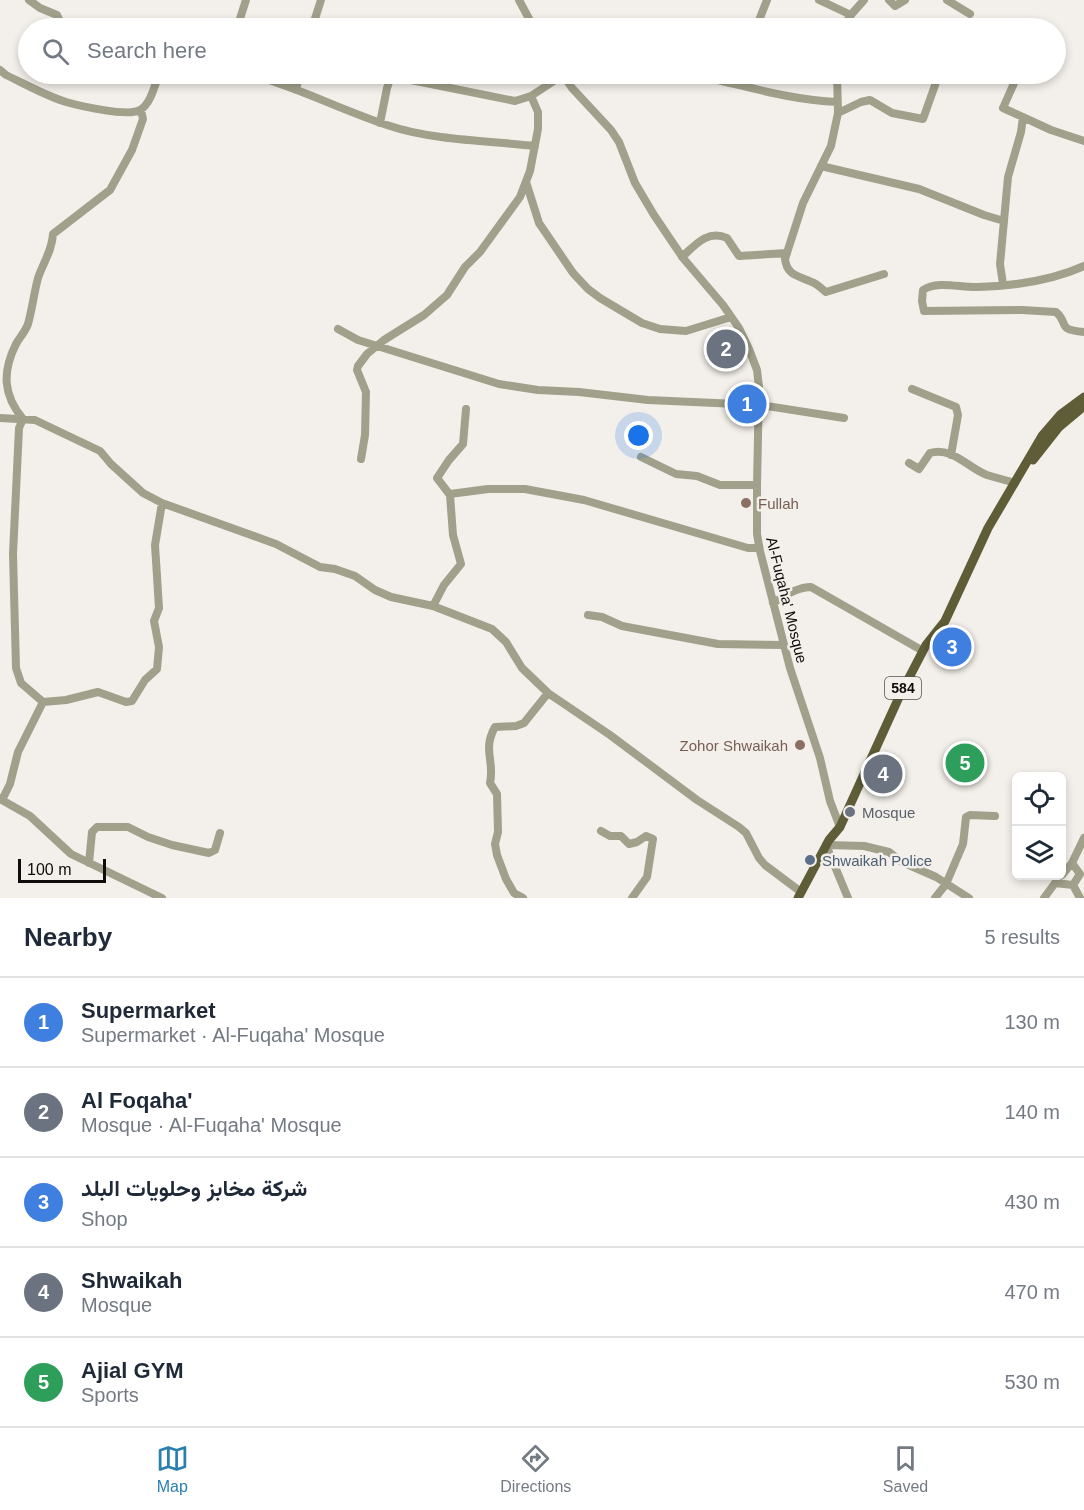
<!DOCTYPE html>
<html lang="en">
<head>
<meta charset="utf-8">
<style>
	body { margin:0; font-family:Arial,Vazirmatn,sans-serif; background:#f2f2f3; color:#1f2937 }
	.controls { position:absolute; right:18px; bottom:18px; display:grid; overflow:hidden; border-radius:9px; box-shadow:0 3px 9px #0003 }
	.controls button { width:54px; height:54px; display:grid; place-items:center; padding:0; border:0; border-bottom:2px solid #e0e1e3; background:#fff; color:#1f2937; font:30px sans-serif }
	.scale { position:absolute; left:18px; bottom:15px; width:88px; box-sizing:border-box; padding-left:6px; border:3px solid #0e0d0b; border-top:0; font-size:16px; line-height:21px; white-space:nowrap; color:#0e0d0b; -webkit-text-stroke:4px #f3efea; paint-order:stroke }
	.you { position:absolute; left:639px; top:436px; width:21px; height:21px; margin:-15px; border:4px solid #fff; border-radius:50%; background:#1a73e8; box-shadow:0 0 0 9px #1a73e833 }
	.badge { display:grid; place-items:center; width:39px; height:39px; border-radius:50%; background:#2b7faf; color:#fff; font-size:20px; font-weight:700 }
	.pin { position:absolute; translate:-50% -50%; border:3px solid #fff; box-shadow:0 2px 6px #0006 }
	.list { margin:0; padding:0; list-style:none }
	h2 { display:flex; justify-content:space-between; align-items:center; height:78px; margin:0; padding:0 24px; font-size:26px }
	h2 small { font-size:20px; font-weight:400; color:#747a83 }
	.list li { display:grid; grid-template-columns:39px 1fr auto; gap:18px; align-items:center; box-sizing:border-box; height:90px; padding:0 24px; border-top:2px solid #e0e1e3 }
	.list b { display:block; font-size:22px; white-space:nowrap }
	.list p { margin:0; font-size:20px; white-space:nowrap; color:#747a83 }
	.list em { font-size:20px; font-style:normal; color:#747a83 }
	.icon { flex:none; width:33px; height:33px; fill:none; stroke:currentColor; stroke-width:2; stroke-linecap:round; stroke-linejoin:round }
	.map { position:relative; flex:none; width:1084px; height:898px; overflow:hidden }
	.search { position:absolute; background:#fff; box-shadow:0 3px 9px #0003; left:18px; right:18px; top:18px; height:66px; display:flex; align-items:center; gap:15px; box-sizing:border-box; padding:0 21px; border-radius:33px; color:#747a83; font-size:22px }
	.sheet { height:528px; background:#fff }
	nav { display:flex; justify-content:space-around; align-items:center; box-sizing:border-box; height:84px; border-top:2px solid #e0e1e3; background:#fff; font-size:16px; color:#747a83 }
	nav a { display:grid; justify-items:center; gap:3px }
	nav .on { color:#2b7faf }
	.map>svg:first-child { display:block }
</style>
</head>
<body>
<div class="map">
<svg width="1084" height="898" viewBox="0 0 1084 898">
	<rect width="100%" height="100%" fill="#f3efea"/>
	<g fill="none" stroke-linecap="round" stroke-linejoin="round">
		<path stroke="#a0a08b" stroke-width="8" d="M 29,0 L 40,8 L 57,15 L 63,28
			M 519,0 L 534,28
			M 819,0 L 851,15
			M 889,0 L 895,6 L 905,0
			M 947,0 L 970,14
			M 237,28 L 246,0
			M 312,28 L 321,0
			M 756,28 L 767,0
			M 844,28 L 849,17 L 864,0
			M 0,70 L 6,75 C 25,84 46,96 66,102 C 80,106 128,117 140,110 C 151,104 155,84 159,74
			M 249,74 C 298,87 343,111 390,126 C 431,140 491,141 535,146
			M 562,74 L 572,88 L 611,130 L 619,142 L 635,183 L 654,215 L 683,258 L 723,305 L 739,328 L 749,349 L 757,370 L 759,387 L 757,485 L 757,534 L 760,551 L 790,668 L 820,758 L 830,801 L 840,827
			M 689,74 C 738,83 786,100 837,102
			M 837,74 L 838,113 L 831,146 L 803,203 L 785,259 C 787,277 801,276 814,283 C 819,285 821,289 826,292 L 884,274
			M 1018,74 L 1003,108 L 1051,130 L 1084,141
			M 391,76 L 515,101 L 531,96 L 563,75
			M 732,83 L 736,74
			M 296,89 L 300,74
			M 838,113 L 861,102 L 870,100 L 892,113 L 923,119 L 939,74
			M 380,123 L 387,88 L 392,74
			M 821,166 L 919,189 L 984,215 L 1004,221
			M 526,182 L 539,223 L 573,273 L 588,289 L 600,298 L 642,323 L 660,329 L 686,331 L 731,317
			M 682,257 C 695,245 708,229 727,238 L 739,256 L 787,253
			M 1084,266 C 1053,280 1013,286 978,287 C 961,288 938,280 923,290 L 922,301 L 924,311 L 1022,310 L 1056,312 C 1070,324 1055,329 1084,332
			M 1003,284 L 1000,264 L 1008,177 L 1021,132 L 1023,117
			M 338,329 L 358,340 L 499,384 L 538,390 L 579,392 L 648,400 L 760,405 L 844,418
			M 912,389 L 956,407 L 958,415 L 951,455
			M 0,418 L 35,420 L 100,451 L 111,464 L 143,493 L 162,503 L 276,544 L 320,567 L 335,569 L 355,576 L 375,590 L 391,597 L 433,606 L 492,629 L 506,642 L 522,668 L 548,693 L 610,735 L 697,800 L 739,827 L 746,833 L 759,858 L 765,865 L 801,892
			M 641,457 L 676,474 L 697,476 L 720,485 L 757,485
			M 361,459 L 365,435 L 366,392 L 357,370 L 358,366 L 367,354 L 384,340 L 424,315 L 447,295 L 465,267 L 480,252 L 520,197 L 530,171 L 538,129 L 538,112 L 531,96
			M 909,463 L 919,469 L 930,453 C 952,446 968,468 987,475 C 996,478 1006,480 1015,483
			M 450,494 L 488,489 L 525,489 L 584,500 L 748,548 L 759,548
			M 773,603 C 785,596 797,587 811,587 L 923,651
			M 433,606 L 444,585 L 461,564 L 453,535 L 450,495 L 437,478 L 449,460 L 463,444 L 466,409
			M 588,615 L 602,617 L 622,626 L 718,644 L 783,645
			M 43,702 L 21,683 L 16,668 L 13,554 L 19,428 L 23,419 C 3,395 2,372 16,344 C 20,337 25,332 28,324 C 32,310 34,293 38,278 C 43,263 52,251 53,234 L 110,190 L 132,150 L 143,119 L 141,110
			M 0,799 L 30,816 L 71,854 L 162,898
			M 2,800 L 10,784 L 18,752 L 43,702 L 66,700 L 98,692 L 126,702 L 132,701 L 145,680 L 157,669 L 159,647 L 154,621 L 159,608 L 155,545 L 162,503
			M 601,831 L 610,836 L 621,836 L 629,844 L 637,842 L 646,836 L 653,839 L 647,877 L 632,898
			M 89,863 L 92,832 L 97,827 L 128,827 L 148,837 L 172,845 L 209,853 L 215,850 L 220,833
			M 1062,875 L 1072,863 L 1084,838
			M 1055,883 L 1073,885 L 1080,874 L 1072,863
			M 1073,885 L 1080,898
			M 523,898 L 514,893 L 506,879 L 497,855 L 495,844 L 498,832 L 497,794 L 490,783 C 495,761 482,750 495,727 L 516,726 L 524,723 L 548,693
			M 848,898 L 826,845 L 864,846 L 889,852 L 902,862 L 936,877 L 969,898
			M 935,898 L 946,884 L 963,844 L 966,817 L 970,815 L 995,816
			M 1044,898 L 1058,879"/>
		<path stroke="#5f5d37" stroke-width="9" d="M 1033,460 L 1059,427 L 1084,406
			M 798,898 L 829,840 L 840,827 L 900,695 L 926,645 L 945,621 L 988,528 L 1042,436 L 1061,414 L 1084,397"/>
	</g>
	<g fill="#8d6e63" stroke="#f3efea" stroke-width="2">
		<circle cx="746" cy="503" r="6"/>
		<circle cx="800" cy="745" r="6"/>
	</g>
	<circle fill="#6b7280" stroke="#f3efea" stroke-width="2" cx="850" cy="812" r="6"/>
	<circle fill="#5c6f8a" stroke="#f3efea" stroke-width="2" cx="810" cy="860" r="6"/>
	<g text-anchor="middle" dominant-baseline="central" stroke-width="5" stroke-linejoin="round" paint-order="stroke">
		<rect fill="#f3efea" stroke="#53514e" stroke-width="1.5" x="885" y="677" width="36" height="22" rx="4.5"/>
		<g font-size="14" font-weight="bold" fill="#0e0d0b">
			<text x="903" y="688">584</text>
		</g>
		<g font-size="15" fill="#785e54" stroke="#f3efea" text-anchor="start">
			<text x="758" y="503">Fullah</text>
			<text x="788" y="745" text-anchor="end">Zohor Shwaikah</text>
		</g>
		<g font-size="15" fill="#0e0d0b" stroke="#f3efea">
			<text transform="translate(787 600) rotate(76)">Al-Fuqaha' Mosque</text>
		</g>
		<g font-size="15" fill="#5b616d" stroke="#f3efea" text-anchor="start">
			<text x="862" y="812">Mosque</text>
		</g>
		<g font-size="15" fill="#4e5e75" stroke="#f3efea" text-anchor="start">
			<text x="822" y="860">Shwaikah Police</text>
		</g>
	</g>
</svg>
<div class="controls">
<button><svg class="icon" aria-label="locate" viewBox="0 0 24 24"><circle cx="12" cy="12" r="6"/><path d="M12 2v4M12 18v4M2 12h4M18 12h4"/></svg></button>
<button><svg class="icon" aria-label="layers" viewBox="0 0 24 24"><path d="M12 4l9 5-9 5-9-5zM3 14l9 5 9-5"/></svg></button>
</div>
<div class="scale">100 m</div>
<div class="you"></div>
<div class="pin badge" style="left:747px;top:404px;background:#3f7fe0">1</div>
<div class="pin badge" style="left:726px;top:349px;background:#6b7280">2</div>
<div class="pin badge" style="left:952px;top:647px;background:#3f7fe0">3</div>
<div class="pin badge" style="left:883px;top:774px;background:#6b7280">4</div>
<div class="pin badge" style="left:965px;top:763px;background:#2e9e5b">5</div>
<div class="search"><svg class="icon" aria-label="search" viewBox="0 0 24 24"><circle cx="10" cy="10" r="6"/><path d="M15 15l6 6"/></svg>Search here</div>
</div>
<section class="sheet">
<h2>Nearby<small>5 results</small></h2>
<ul class="list">
<li><span class="badge" style="background:#3f7fe0">1</span><div><b>Supermarket</b><p>Supermarket · Al-Fuqaha' Mosque</p></div><em>130 m</em></li>
<li><span class="badge" style="background:#6b7280">2</span><div><b>Al Foqaha'</b><p>Mosque · Al-Fuqaha' Mosque</p></div><em>140 m</em></li>
<li><span class="badge" style="background:#3f7fe0">3</span><div><b>شركة مخابز وحلويات البلد</b><p>Shop</p></div><em>430 m</em></li>
<li><span class="badge" style="background:#6b7280">4</span><div><b>Shwaikah</b><p>Mosque</p></div><em>470 m</em></li>
<li><span class="badge" style="background:#2e9e5b">5</span><div><b>Ajial GYM</b><p>Sports</p></div><em>530 m</em></li>
</ul>
</section>
<nav>
<a class="on"><svg class="icon" aria-label="map" viewBox="0 0 24 24"><path d="M3 6l6-2 6 2 6-2v14l-6 2-6-2-6 2zM9 4v14M15 6v14"/></svg>Map</a>
<a><svg class="icon" aria-label="directions" viewBox="0 0 24 24"><path d="M12 3l9 9-9 9-9-9zM9 14v-3h6M13 9l2 2-2 2"/></svg>Directions</a>
<a><svg class="icon" aria-label="saved" viewBox="0 0 24 24"><path d="M7 4h10v16l-5-4-5 4z"/></svg>Saved</a>
</nav>
</body>
</html>
